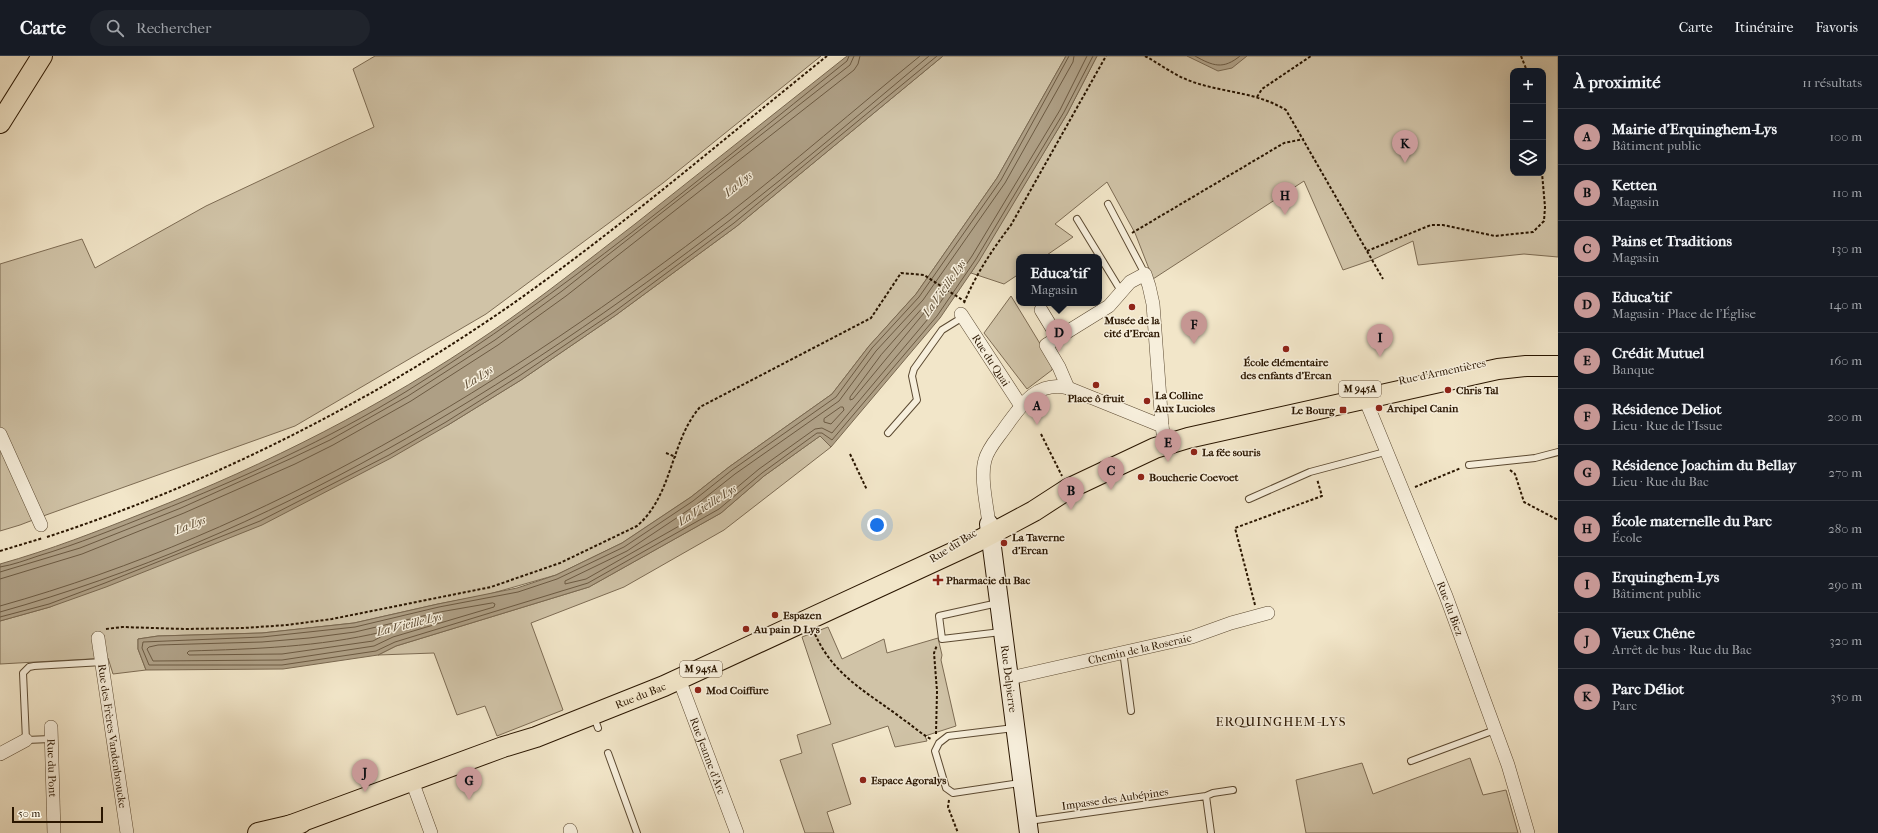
<!DOCTYPE html>
<html lang="fr">
<head>
<meta charset="utf-8">
<style>
	body { margin:0; font-family:"IM FELL French Canon",serif; background:#20242c; color:#f1f3f6 }
	.controls { position:absolute; right:12px; top:12px; display:grid; overflow:hidden; border-radius:8px; box-shadow:0 4px 16px #0002 }
	.controls button { width:36px; height:36px; display:grid; place-items:center; padding:0; border:0; border-bottom:1px solid #363941; background:#171b24; color:#f1f3f6; font:20px sans-serif }
	.scale { position:absolute; left:12px; bottom:10px; width:91px; box-sizing:border-box; padding-left:4px; border:2px solid #2a1600; border-top:0; font-size:11px; line-height:14px; white-space:nowrap; color:#2a1600; -webkit-text-stroke:3px #f7efdc; paint-order:stroke }
	.you { position:absolute; left:877px; top:469px; width:14px; height:14px; margin:-10px; border:3px solid #fff; border-radius:50%; background:#1a73e8; box-shadow:0 0 0 6px #1a73e833 }
	.badge { display:grid; place-items:center; width:26px; height:26px; border-radius:50%; background:#c59692; color:#111; font-size:13px; font-weight:700 }
	.pin { position:absolute; translate:-50% -33px; filter:drop-shadow(0 1px 2px #0008) }
	.pin::after { content:''; position:absolute; top:21px; width:14px; height:12px; background:inherit; clip-path:polygon(0 0,100% 0,50% 100%) }
	.popup { position:absolute; left:1016px; top:198px; width:86px; height:52px; box-sizing:border-box; display:grid; place-content:center; border-radius:8px; background:#171b24; filter:drop-shadow(0 1px 3px #0005); font-size:13px; white-space:nowrap; color:#9ea1a6 }
	.popup b { font-size:15px; color:#f1f3f6 }
	.popup::after { content:''; position:absolute; left:50%; top:100%; margin-left:-8px; border:8px solid transparent; border-top-color:#171b24 }
	.list { margin:0; padding:0; list-style:none }
	h2 { display:flex; justify-content:space-between; align-items:center; height:52px; margin:0; padding:0 16px; font-size:17px }
	h2 small { font-size:13px; font-weight:400; color:#9ea1a6 }
	.list li { display:grid; grid-template-columns:26px 1fr auto; gap:12px; align-items:center; box-sizing:border-box; height:56px; padding:0 16px; border-top:1px solid #363941 }
	.list b { display:block; font-size:15px; white-space:nowrap }
	.list p { margin:0; font-size:13px; white-space:nowrap; color:#9ea1a6 }
	.list em { font-size:13px; font-style:normal; color:#9ea1a6 }
	.icon { flex:none; width:22px; height:22px; fill:none; stroke:currentColor; stroke-width:2; stroke-linecap:round; stroke-linejoin:round }
	.map { position:relative; flex:none; width:1558px; height:777px; overflow:hidden }
	header { display:flex; align-items:center; gap:24px; box-sizing:border-box; height:56px; padding:0 20px; background:#171b24; border-bottom:1px solid #363941 }
	header strong { font-size:19px }
	nav { display:flex; gap:22px; margin-inline-start:auto; font-size:14px }
	.search { width:280px; height:36px; background:#20242c; display:flex; align-items:center; gap:10px; box-sizing:border-box; padding:0 14px; border-radius:22px; color:#9ea1a6; font-size:15px }
	main { display:flex }
	aside { flex:1; background:#171b24 }
	.map>svg:first-child { display:block }
</style>
</head>
<body>
<header>
<strong>Carte</strong>
<div class="search"><svg class="icon" aria-label="search" viewBox="0 0 24 24"><circle cx="10" cy="10" r="6"/><path d="M15 15l6 6"/></svg>Rechercher</div>
<nav><a>Carte</a><a>Itinéraire</a><a>Favoris</a></nav>
</header>
<main>
<div class="map">
<svg width="1558" height="777" viewBox="0 0 1558 777">
	<rect width="100%" height="100%" fill="#f2e6c9"/>
	<filter id="stains"><feTurbulence type="fractalNoise" baseFrequency=".005" numOctaves="4"/><feColorMatrix values="0 0 0 0 .2 0 0 0 0 .09 0 0 0 0 .02 0 0 0 .5 -.17"/></filter>
	<radialGradient id="worn" r=".72"><stop offset=".6" stop-color="#630" stop-opacity="0"/><stop offset="1" stop-color="#630" stop-opacity=".3"/></radialGradient>
	<path fill="#d0c3a7" stroke="#7d6c54" fill-rule="evenodd" d="M 375,0 L 821,0 L 663,127 L 486,258 L 295,370 L 46,459 L 20,469 L 0,475 L 0,208 L 82,183 L 95,212 L 206,150 L 374,71 L 353,13 Z
		M 943,0 L 1066,0 L 997,122 L 916,238 L 869,290 L 832,338 L 729,411 L 691,441 L 622,487 L 556,519 L 486,539 L 438,548 L 354,567 L 262,577 L 158,580 L 138,583 L 138,593 L 146,614 L 113,618 L 108,602 L 0,608 L 0,565 L 50,551 L 448,369 L 521,324 L 616,259 L 737,170 Z
		M 1097,0 L 1558,0 L 1558,201 L 1524,198 L 1418,209 L 1413,185 L 1372,204 L 1343,214 L 1304,125 L 1153,223 L 1135,177 L 1107,126 L 1055,168 L 1073,181 L 1044,201 L 1019,201 L 1019,218 L 1004,228 L 971,217 L 1067,58 ZM 1513,15 L 1543,15 L 1543,117 L 1513,117 Z
		M 1011,240 L 1053,309 L 1052,314 L 1027,333 L 984,277 Z
		M 820,380 L 831,391 L 724,474 L 624,531 L 531,567 L 563,654 L 497,680 L 485,650 L 457,659 L 434,597 L 378,599 L 396,590 L 589,531 L 721,457 L 764,420 Z
		M 828,571 L 842,603 L 884,583 L 887,597 L 938,582 L 942,599 L 941,604 L 956,670 L 925,680 L 927,685 L 895,691 L 888,670 L 832,688 L 851,748 L 827,756 L 834,777 L 805,777 L 780,704 L 802,697 L 797,679 L 831,668 L 802,581 Z
		M 1470,702 L 1483,739 L 1506,734 L 1518,777 L 1306,777 L 1296,724 L 1362,707 L 1373,738 Z"/>
	<path fill="#ae9f85" stroke="#796850" d="M 847,0 L 943,0 L 737,170 L 616,259 L 521,324 L 448,369 L 391,402 L 262,469 L 106,531 L 50,551 L 0,565 L 0,508 C 50,494 98,475 146,456 C 268,408 383,350 491,276 C 541,242 588,204 635,168 C 706,112 776,56 847,0 Z
		M 1066,0 L 1097,0 L 1067,58 L 979,205 L 940,262 L 831,391 L 820,380 L 764,420 L 721,457 L 589,531 L 396,590 L 378,599 L 283,613 L 146,614 L 138,593 L 138,583 L 158,580 L 262,577 L 354,567 L 438,548 L 517,532 L 556,519 L 622,487 L 691,441 L 729,411 L 832,338 L 869,290 L 916,238 L 997,122 Z
		M 1187,0 L 1247,0 L 1232,12 L 1218,15 Z"/>
	<g fill="none" stroke-linecap="round" stroke-linejoin="round">
		<path stroke="#6c5a42" stroke-width="1" d="M 1069,0 L 1001,124 L 919,241 L 872,292 L 836,341 L 732,414 L 693,445 L 624,491 L 557,523 L 518,536 L 439,551 L 355,571 L 262,581 L 143,586 L 142,592 L 149,609 L 282,609 L 376,595 L 395,586 L 588,527 L 719,453 L 762,417 L 817,377 L 822,377 L 832,384 L 937,260 L 976,203 L 1064,56 L 1093,0
			M 1074,0 L 1073,6 L 1005,127 L 923,244 L 876,295 L 839,345 L 735,418 L 696,449 L 627,495 L 565,525 L 565,528 L 586,523 L 716,449 L 759,413 L 815,373 L 822,372 L 832,377 L 933,257 L 972,200 L 1060,54 L 1087,0
			M 1195,0 C 1213,10 1223,14 1240,0
			M 921,254 L 924,254 L 924,257 L 853,343 L 850,344 L 850,341 L 881,299 Z
			M 841,351 L 843,351 L 844,354 L 831,368 L 824,366 L 824,363 Z
			M 0,511 C 13,509 26,504 38,500 C 78,488 117,472 155,457 C 242,422 328,384 407,335 C 563,238 704,119 847,5 L 849,0
			M 0,516 L 80,492 L 181,452 L 292,402 L 330,384 L 408,340 L 495,284 L 562,235 L 850,9 L 854,0
			M 0,523 L 82,498 L 184,457 L 295,408 L 333,389 L 411,345 L 498,289 L 566,240 L 854,14 L 858,8 L 860,0
			M 493,547 L 495,548 L 494,551 L 393,581 L 374,590 L 282,604 L 153,605 L 147,593 L 149,591 L 158,589 L 262,586 L 309,582 L 355,576 L 440,556 Z
			M 0,550 C 268,475 508,328 727,159 C 792,108 855,53 920,0
			M 0,556 C 271,480 509,334 730,164 C 798,111 863,55 929,0
			M 0,561 L 49,548 L 105,527 L 260,465 L 389,399 L 446,366 L 519,320 L 614,256 L 734,167 L 937,0
			M 382,576 L 384,577 L 384,579 L 373,585 L 282,598 L 189,599 L 187,597 L 189,595 C 254,593 319,591 382,576 Z"/>
		<g stroke="#5c4a32" stroke-width="8">
			<path id="lane" d="M 1108,148 L 1145,218
				M 1077,163 L 1121,235
				M 888,377 L 917,344 L 912,320 L 914,313 L 942,274 L 963,261
				M 1469,409 L 1535,402 L 1558,396
				M 1249,443 L 1310,416 L 1385,396
				M 998,547 L 939,560 L 942,583 L 1001,576
				M 1123,595 L 1131,655
				M 594,661 L 598,672
				M 1014,672 L 948,680 L 939,687 L 935,695 L 946,732 L 953,737 L 1020,727
				M 51,683 L 26,684 L 23,617 L 29,611 L 34,610 L 103,606
				M 608,697 L 637,777
				M 1411,705 L 1495,674
				M 1206,740 L 1211,777
				M 1029,765 L 1206,740 L 1213,737 L 1233,734"/>
		</g>
		<g stroke="#5c4a32" stroke-width="14">
			<g id="street">
				<path d="M 1041,254 L 1058,282"/>
				<path id="s1" d="M 961,258 L 1021,350"/>
				<path d="M 1068,332 L 1059,311 L 1046,289 L 1109,250 L 1130,226 L 1145,218 L 1149,230 L 1153,248 L 1162,370"/>
				<path id="s2" d="M 1361,333 L 1446,540 L 1508,709 L 1528,777"/>
				<path d="M 0,378 L 41,469"/>
				<path d="M 989,468 C 987,450 980,421 985,404 C 988,392 997,383 1004,373 C 1020,351 1036,324 1068,332 L 1162,370 L 1163,377"/>
				<path id="s3" d="M 98,582 L 127,777"/>
				<path id="s4" d="M 1010,622 L 1192,581 L 1231,567 L 1268,557"/>
				<path id="s5" d="M 679,623 L 737,777"/>
				<path id="s6" d="M 51,671 L 54,777"/>
				<path d="M 0,698 L 26,684"/>
				<path d="M 412,725 L 431,777"/>
				<path d="M 570,774 L 571,777"/>
			</g>
		</g>
		<g stroke="#2a1600" stroke-width="20">
			<g id="secondary">
				<path id="s7" d="M 989,468 L 1029,777"/>
			</g>
		</g>
		<g stroke="#2a1600" stroke-width="22">
			<g id="primary">
				<path d="M 0,67 L 42,0"/>
				<path id="s8" d="M 289,770 L 503,691 L 536,681 L 664,630 L 976,486 L 1034,455 L 1068,433 L 1155,392 L 1188,382 L 1498,313 L 1526,310 L 1558,310"/>
				<path d="M 258,777 L 301,767"/>
			</g>
		</g>
		<path stroke="#2a1600" stroke-width="2" stroke-dasharray="3 2" stroke-linecap="butt" d="M 1145,0 C 1158,7 1170,16 1183,22 C 1216,37 1253,34 1286,54 L 1383,223
			M 1521,0 L 1527,15
			M 1257,41 L 1262,33 L 1311,0
			M 1132,177 L 1284,87 L 1304,83
			M 1367,195 L 1431,169 L 1443,169 L 1495,180 L 1533,176 L 1544,165 L 1545,151 L 1542,117
			M 964,247 C 976,218 992,194 1011,169 L 1106,0
			M 1041,378 L 1062,420
			M 666,397 L 676,401
			M 850,398 L 867,434
			M 1510,414 L 1515,418 L 1524,446 L 1558,464
			M 1415,431 L 1461,412
			M 47,481 C 212,427 376,344 518,244 C 625,168 725,82 827,0
			M 0,495 L 43,482
			M 1255,549 L 1235,472 L 1322,440 L 1317,423
			M 106,573 L 122,571 L 185,573 L 244,572 L 287,569 L 332,563 L 491,531 L 560,507 L 637,470 C 673,439 670,386 700,351 L 871,262 L 901,217 L 924,219 L 964,245
			M 815,578 C 834,621 869,637 904,664 C 913,670 921,678 931,683
			M 936,678 L 937,635 L 934,597 L 937,589
			M 949,744 L 948,751 L 958,777"/>
		<use href="#lane" stroke="#f7efdc" stroke-width="6"/>
		<use href="#street" stroke="#f7efdc" stroke-width="13"/>
		<use href="#secondary" stroke="#f7efdc" stroke-width="18"/>
		<use href="#primary" stroke="#f2e6c9" stroke-width="20"/>
	</g>
	<g fill="#8f2418" stroke="#f7efdc" stroke-width="1.5">
		<circle cx="1132" cy="251" r="4"/>
		<circle cx="1286" cy="293" r="4"/>
		<circle cx="1096" cy="329" r="4"/>
		<circle cx="1448" cy="334" r="4"/>
		<circle cx="1147" cy="345" r="4"/>
		<circle cx="1379" cy="352" r="4"/>
		<rect x="1339" y="350" width="8" height="8" rx="2"/>
		<circle cx="1194" cy="396" r="4"/>
		<circle cx="1141" cy="421" r="4"/>
		<circle cx="1004" cy="487" r="4"/>
		<path d="M936 518h4v4h4v4h-4v4h-4v-4h-4v-4h4z"/>
		<circle cx="775" cy="559" r="4"/>
		<circle cx="746" cy="573" r="4"/>
		<circle cx="698" cy="634" r="4"/>
		<circle cx="863" cy="724" r="4"/>
	</g>
	<g text-anchor="middle" dominant-baseline="central" stroke-width="3" stroke-linejoin="round" paint-order="stroke">
		<g fill="#f7efdc" stroke="#685742" stroke-width="1">
			<rect x="1339" y="325" width="42" height="16" rx="3"/>
			<rect x="680" y="605" width="42" height="16" rx="3"/>
		</g>
		<g font-size="10" font-weight="bold" fill="#2a1600">
			<text x="1360" y="333">M 945A</text>
			<text x="701" y="613">M 945A</text>
		</g>
		<g font-size="11" font-weight="bold" fill="#2a1600" stroke="#f7efdc" text-anchor="start">
			<text x="1132" y="264" text-anchor="middle">Musée de la<tspan x="1132" dy="13">cité d'Ercan</tspan></text>
			<text x="1286" y="306" text-anchor="middle">École élémentaire<tspan x="1286" dy="13">des enfants d'Ercan</tspan></text>
			<text x="1456" y="334">Chris Tal</text>
			<text x="1155" y="339">La Colline<tspan x="1155" dy="13">Aux Lucioles</tspan></text>
			<text x="1096" y="342" text-anchor="middle">Place ô fruit</text>
			<text x="1387" y="352">Archipel Canin</text>
			<text x="1335" y="354" text-anchor="end">Le Bourg</text>
			<text x="1202" y="396">La fée souris</text>
			<text x="1149" y="421">Boucherie Coevoet</text>
			<text x="1012" y="481">La Taverne<tspan x="1012" dy="13">d'Ercan</tspan></text>
			<text x="946" y="524">Pharmacie du Bac</text>
			<text x="783" y="559">Espazen</text>
			<text x="754" y="573">Au pain D Lys</text>
			<text x="706" y="634">Mod Coiffure</text>
			<text x="871" y="724">Espace Agoralys</text>
		</g>
		<g font-size="11" fill="#2a1600" stroke="#f7efdc">
			<text stroke="none"><textPath href="#s1" startOffset="55">Rue du Quai</textPath></text>
			<text transform="translate(1442 316) rotate(-12)">Rue d'Armentières</text>
			<text transform="translate(953 490) rotate(-32)">Rue du Bac</text>
			<text stroke="none"><textPath href="#s2" startOffset="237">Rue du Biez</textPath></text>
			<text stroke="none"><textPath href="#s4" startOffset="133">Chemin de la Roseraie</textPath></text>
			<text stroke="none"><textPath href="#s7" startOffset="156">Rue Delpierre</textPath></text>
			<text stroke="none"><textPath href="#s8" startOffset="375">Rue du Bac</textPath></text>
			<text stroke="none"><textPath href="#s3" startOffset="99">Rue des Frères Vandenbroucke</textPath></text>
			<text stroke="none"><textPath href="#s5" startOffset="82">Rue Jeanne d'Arc</textPath></text>
			<text stroke="none"><textPath href="#s6" startOffset="41">Rue du Pont</textPath></text>
			<text transform="translate(1115 743) rotate(-8)">Impasse des Aubépines</text>
		</g>
		<g font-size="12" font-style="italic" fill="#5f4d35" stroke="#f7efdc">
			<text transform="translate(738 128) rotate(-39)">La Lys</text>
			<text transform="translate(944 232) rotate(-55)">La Vieille Lys</text>
			<text transform="translate(478 321) rotate(-32)">La Lys</text>
			<text transform="translate(707 449) rotate(-32)">La Vieille Lys</text>
			<text transform="translate(190 469) rotate(-21)">La Lys</text>
			<text transform="translate(409 568) rotate(-14)">La Vieille Lys</text>
		</g>
		<g font-size="13" letter-spacing="1" fill="#2a1600" stroke="#f7efdc">
			<text x="1281" y="665">ERQUINGHEM-LYS</text>
		</g>
	</g>
	<rect width="100%" height="100%" filter="url(#stains)"/>
	<rect width="100%" height="100%" fill="url(#worn)"/>
</svg>
<div class="controls">
<button>+</button>
<button>−</button>
<button><svg class="icon" aria-label="layers" viewBox="0 0 24 24"><path d="M12 4l9 5-9 5-9-5zM3 14l9 5 9-5"/></svg></button>
</div>
<div class="scale">50 m</div>
<div class="you"></div>
<div class="pin badge" style="left:1037px;top:369px">A</div>
<div class="pin badge" style="left:1071px;top:454px">B</div>
<div class="pin badge" style="left:1111px;top:434px">C</div>
<div class="pin badge" style="left:1059px;top:296px">D</div>
<div class="popup"><b>Educa'tif</b>Magasin</div>
<div class="pin badge" style="left:1168px;top:406px">E</div>
<div class="pin badge" style="left:1194px;top:288px">F</div>
<div class="pin badge" style="left:469px;top:744px">G</div>
<div class="pin badge" style="left:1285px;top:159px">H</div>
<div class="pin badge" style="left:1380px;top:301px">I</div>
<div class="pin badge" style="left:365px;top:736px">J</div>
<div class="pin badge" style="left:1405px;top:107px">K</div>
</div>
<aside>
<h2>À proximité<small>11 résultats</small></h2>
<ul class="list">
<li><span class="badge">A</span><div><b>Mairie d'Erquinghem-Lys</b><p>Bâtiment public</p></div><em>100 m</em></li>
<li><span class="badge">B</span><div><b>Ketten</b><p>Magasin</p></div><em>110 m</em></li>
<li><span class="badge">C</span><div><b>Pains et Traditions</b><p>Magasin</p></div><em>130 m</em></li>
<li><span class="badge">D</span><div><b>Educa'tif</b><p>Magasin · Place de l'Église</p></div><em>140 m</em></li>
<li><span class="badge">E</span><div><b>Crédit Mutuel</b><p>Banque</p></div><em>160 m</em></li>
<li><span class="badge">F</span><div><b>Résidence Deliot</b><p>Lieu · Rue de l'Issue</p></div><em>200 m</em></li>
<li><span class="badge">G</span><div><b>Résidence Joachim du Bellay</b><p>Lieu · Rue du Bac</p></div><em>270 m</em></li>
<li><span class="badge">H</span><div><b>École maternelle du Parc</b><p>École</p></div><em>280 m</em></li>
<li><span class="badge">I</span><div><b>Erquinghem-Lys</b><p>Bâtiment public</p></div><em>290 m</em></li>
<li><span class="badge">J</span><div><b>Vieux Chêne</b><p>Arrêt de bus · Rue du Bac</p></div><em>320 m</em></li>
<li><span class="badge">K</span><div><b>Parc Déliot</b><p>Parc</p></div><em>350 m</em></li>
</ul>
</aside>
</main>
</body>
</html>
